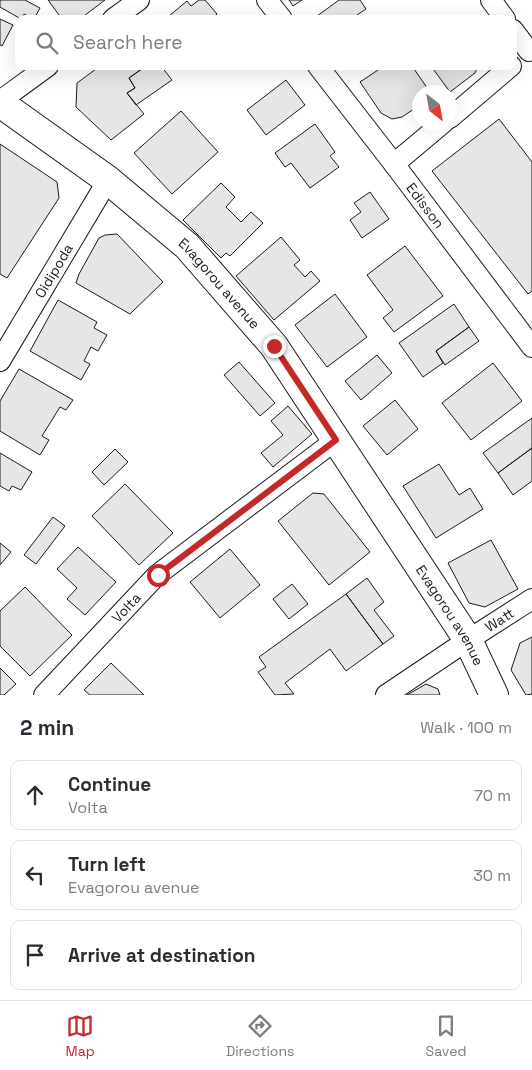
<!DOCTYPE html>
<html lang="en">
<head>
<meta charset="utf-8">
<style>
	body { margin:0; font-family:"Space Grotesk",sans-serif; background:#f2f2f3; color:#2b2b33 }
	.compass { position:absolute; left:412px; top:85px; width:45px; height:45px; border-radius:50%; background:#fff; box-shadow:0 5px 20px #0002; rotate:149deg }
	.stop { position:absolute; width:15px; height:15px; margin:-11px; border:4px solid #c62828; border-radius:50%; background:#fff }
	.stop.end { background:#c62828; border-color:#fff; box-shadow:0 1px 5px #0008 }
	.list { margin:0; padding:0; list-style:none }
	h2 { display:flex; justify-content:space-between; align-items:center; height:65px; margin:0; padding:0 20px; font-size:21px }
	h2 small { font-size:16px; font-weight:400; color:#7c7c81 }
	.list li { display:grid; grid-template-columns:32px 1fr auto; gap:15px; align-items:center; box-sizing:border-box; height:70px; margin:0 10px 10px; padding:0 10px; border:1px solid #e1e1e2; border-radius:10px }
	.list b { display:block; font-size:19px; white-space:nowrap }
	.list p { margin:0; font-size:16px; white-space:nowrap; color:#7c7c81 }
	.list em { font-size:16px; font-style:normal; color:#7c7c81 }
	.icon { flex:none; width:28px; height:28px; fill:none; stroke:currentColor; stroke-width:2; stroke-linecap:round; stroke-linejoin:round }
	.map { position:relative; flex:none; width:532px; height:695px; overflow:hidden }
	.search { position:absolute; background:#fff; box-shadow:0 5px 20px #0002; left:15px; right:15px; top:15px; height:55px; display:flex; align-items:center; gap:12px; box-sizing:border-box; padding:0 18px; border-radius:10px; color:#7c7c81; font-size:19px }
	.sheet { height:305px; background:#fff }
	nav { display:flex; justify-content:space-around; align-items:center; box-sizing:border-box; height:70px; border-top:1px solid #e1e1e2; background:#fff; font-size:14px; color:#7c7c81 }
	nav a { display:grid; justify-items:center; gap:2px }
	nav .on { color:#c62828 }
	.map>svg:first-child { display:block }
</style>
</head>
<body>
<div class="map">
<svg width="532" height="695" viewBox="0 0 532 695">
	<rect width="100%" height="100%" fill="#fff"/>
	<path fill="#e6e6e6" stroke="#1a1a1a" d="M 0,0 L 25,0 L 40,8 L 34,19 L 24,14 L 21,19 L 0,7 Z
		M 48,0 L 105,0 L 80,19 L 62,19 Z
		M 199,0 L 205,0 L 217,14 L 211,19 L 172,19 L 169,16 L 187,1 L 191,6 Z
		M 289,0 L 302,0 L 293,6 Z
		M 339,0 L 360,0 L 366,9 L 357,15 L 359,19 L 313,19 Z
		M 0,19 L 13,25 L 2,46 L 0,45 Z
		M 100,66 L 146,66 L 129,78 L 135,88 L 127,93 L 144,114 L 111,140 L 76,107 L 77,83 Z
		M 146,66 L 161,66 L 172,80 L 136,105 L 127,93 L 135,88 L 129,78 Z
		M 384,66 L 412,66 L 430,92 L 420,92 L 420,105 L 402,117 L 392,119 L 381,113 L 360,82 Z
		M 431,66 L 478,66 L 475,73 L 450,92 Z
		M 286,80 L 305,105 L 266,135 L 247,110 Z
		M 181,111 L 218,152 L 172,194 L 134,153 Z
		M 499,119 L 532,162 L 532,291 L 528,294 L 432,171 Z
		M 315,124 L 335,152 L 330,156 L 339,167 L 310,188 L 291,163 L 285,167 L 275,153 Z
		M 0,144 L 57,182 L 59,198 L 7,278 L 0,274 Z
		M 221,183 L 235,197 L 226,207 L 241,222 L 251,212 L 263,223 L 230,256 L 226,253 L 221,258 L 183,220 Z
		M 370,192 L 389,219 L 362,238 L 350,220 L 361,212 L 354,203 Z
		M 117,234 L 163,282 L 130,314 L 76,283 L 79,274 L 99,238 L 105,235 Z
		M 281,237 L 300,260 L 294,265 L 305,277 L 311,271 L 320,281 L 274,320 L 236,276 Z
		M 405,246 L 443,296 L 394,332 L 383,318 L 393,310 L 367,275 Z
		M 335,294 L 367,337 L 327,367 L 295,325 Z
		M 58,300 L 97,322 L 94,328 L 107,335 L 98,351 L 91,347 L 84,361 L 90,364 L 81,380 L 30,351 Z
		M 454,304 L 469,327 L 436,351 L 443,363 L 423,377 L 399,343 Z
		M 469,327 L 479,341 L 445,365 L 436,351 Z
		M 377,355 L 392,373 L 361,400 L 345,381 Z
		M 239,362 L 275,403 L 260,416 L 224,375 Z
		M 493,363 L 522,401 L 471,440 L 442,403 Z
		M 19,369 L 73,400 L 66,410 L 60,407 L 42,436 L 49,440 L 40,455 L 0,431 L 0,401 Z
		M 395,400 L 418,429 L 387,455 L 363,426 Z
		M 288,406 L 312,434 L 273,467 L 261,453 L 283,435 L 271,421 Z
		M 532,418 L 532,448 L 498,473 L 483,453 Z
		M 532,448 L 532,481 L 513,495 L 498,473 Z
		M 115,449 L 128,462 L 104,485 L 92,472 Z
		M 0,453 L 32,472 L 21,490 L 12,486 L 9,491 L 0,486 Z
		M 439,464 L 459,495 L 470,488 L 483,509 L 436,538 L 403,486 Z
		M 125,484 L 173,533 L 139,565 L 92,516 Z
		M 313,493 L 324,494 L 370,552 L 329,585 L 278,521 Z
		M 53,517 L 65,526 L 36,564 L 24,555 Z
		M 491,540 L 518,589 L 485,607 L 469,603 L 448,563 Z
		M 0,543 L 11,552 L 0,565 Z
		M 78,547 L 116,582 L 85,615 L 67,599 L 77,588 L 57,569 Z
		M 230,549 L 260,585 L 220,618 L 190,582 Z
		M 367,578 L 384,602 L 374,610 L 394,636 L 383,644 L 346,594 Z
		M 292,584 L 308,604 L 289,619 L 273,599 Z
		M 25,587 L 72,635 L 30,676 L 0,646 L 0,611 Z
		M 346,594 L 383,644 L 346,671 L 330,649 L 285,683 L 294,694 L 275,695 L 258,672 L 266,667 L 259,657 Z
		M 532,637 L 532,694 L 526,695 L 511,670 L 520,643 Z
		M 111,663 L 144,695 L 90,695 L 84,690 Z
		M 0,668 L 16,684 L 4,695 L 0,695 Z
		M 426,684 L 438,689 L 440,695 L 407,695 Z"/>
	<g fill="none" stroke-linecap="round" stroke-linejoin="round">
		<g stroke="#1a1a1a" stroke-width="22">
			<g id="street">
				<path d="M 267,0 L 282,19"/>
				<path d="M 491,0 L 505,19"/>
				<path d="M 113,19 L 139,0"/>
				<path d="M 513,30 L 529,51"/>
				<path id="s1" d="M 318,66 L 394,164 L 532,347"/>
				<path d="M 0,101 L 48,66"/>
				<path d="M 450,118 L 511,66"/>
				<path d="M 394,164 L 444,122"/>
				<path id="s2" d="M 0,361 L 108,180"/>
				<path id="s3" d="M 44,695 L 157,575 L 336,440"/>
				<path id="s4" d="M 386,695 L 468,640 L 532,599"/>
			</g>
		</g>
		<g stroke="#1a1a1a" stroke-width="30">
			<g id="secondary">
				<path id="s5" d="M 0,103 L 108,180 L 187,246 L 274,346 L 468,640 L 494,695"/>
			</g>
		</g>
		<use href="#street" stroke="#fff" stroke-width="20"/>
		<use href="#secondary" stroke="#fff" stroke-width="28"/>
	</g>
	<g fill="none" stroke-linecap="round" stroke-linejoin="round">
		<path stroke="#c62828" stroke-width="6" d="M 158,575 L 336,440 L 274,346"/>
	</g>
	<g text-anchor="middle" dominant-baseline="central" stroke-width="4" stroke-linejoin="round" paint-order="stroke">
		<g font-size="14" fill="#1a1a1a" stroke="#fff">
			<text stroke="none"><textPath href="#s1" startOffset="176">Edisson</textPath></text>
			<text stroke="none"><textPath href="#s2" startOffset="105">Oidipoda</textPath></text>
			<text stroke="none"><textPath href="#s5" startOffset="285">Evagorou avenue</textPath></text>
			<text stroke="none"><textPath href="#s3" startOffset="120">Volta</textPath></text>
			<text stroke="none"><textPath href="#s5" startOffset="690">Evagorou avenue</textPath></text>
			<text stroke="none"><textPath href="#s4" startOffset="136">Watt</textPath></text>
		</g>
	</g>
</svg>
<svg class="compass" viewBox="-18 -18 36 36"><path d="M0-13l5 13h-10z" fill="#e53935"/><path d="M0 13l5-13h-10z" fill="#7c7c81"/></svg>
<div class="stop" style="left:158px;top:575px"></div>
<div class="stop end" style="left:274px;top:346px"></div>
<div class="search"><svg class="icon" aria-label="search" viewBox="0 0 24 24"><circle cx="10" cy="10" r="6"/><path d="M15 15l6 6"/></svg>Search here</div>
</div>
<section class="sheet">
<h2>2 min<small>Walk · 100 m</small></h2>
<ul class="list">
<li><svg class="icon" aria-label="ahead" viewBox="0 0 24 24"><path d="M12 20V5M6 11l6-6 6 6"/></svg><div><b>Continue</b><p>Volta</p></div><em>70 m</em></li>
<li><svg class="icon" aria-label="left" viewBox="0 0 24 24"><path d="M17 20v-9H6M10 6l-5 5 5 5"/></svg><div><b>Turn left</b><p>Evagorou avenue</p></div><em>30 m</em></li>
<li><svg class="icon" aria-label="arrive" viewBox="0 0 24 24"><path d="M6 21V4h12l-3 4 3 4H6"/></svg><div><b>Arrive at destination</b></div></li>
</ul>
</section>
<nav>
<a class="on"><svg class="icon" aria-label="map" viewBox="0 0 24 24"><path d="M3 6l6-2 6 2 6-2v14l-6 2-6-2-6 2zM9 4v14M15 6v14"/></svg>Map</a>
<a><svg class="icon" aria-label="directions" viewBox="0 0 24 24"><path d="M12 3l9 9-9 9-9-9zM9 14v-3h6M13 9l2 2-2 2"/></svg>Directions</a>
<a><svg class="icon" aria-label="saved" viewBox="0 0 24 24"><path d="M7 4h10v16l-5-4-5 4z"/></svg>Saved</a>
</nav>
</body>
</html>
